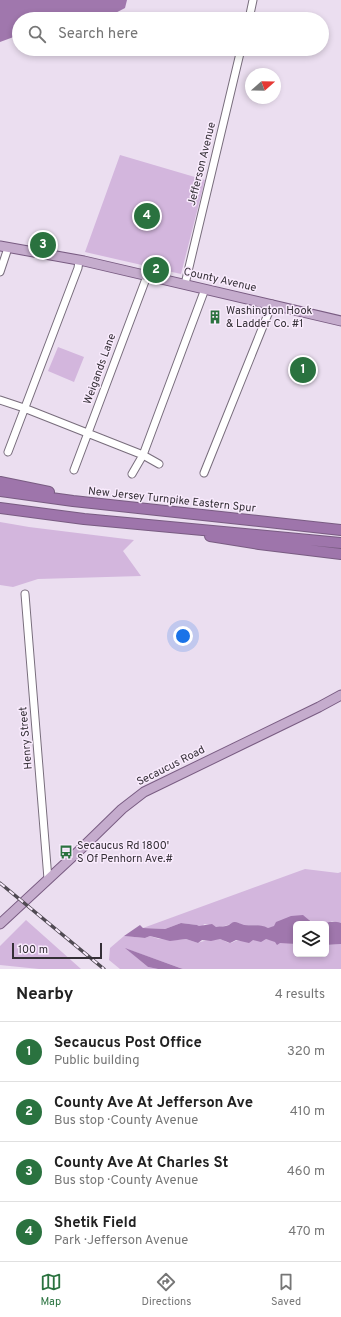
<!DOCTYPE html>
<html lang="en">
<head>
<meta charset="utf-8">
<style>
	body { margin:0; font-family:Overpass,sans-serif; background:#f2f2f2; color:#222 }
	.controls { position:absolute; right:12px; bottom:12px; display:grid; overflow:hidden; border-radius:6px; box-shadow:0 2px 6px #0003 }
	.controls button { width:36px; height:36px; display:grid; place-items:center; padding:0; border:0; border-bottom:1px solid #e0e0e0; background:#fff; color:#222; font:20px sans-serif }
	.compass { position:absolute; left:245px; top:68px; width:36px; height:36px; border-radius:50%; background:#fff; box-shadow:0 2px 6px #0003; rotate:70deg }
	.scale { position:absolute; left:12px; bottom:10px; width:90px; box-sizing:border-box; padding-left:4px; border:2px solid #342f36; border-top:0; font-size:11px; line-height:14px; white-space:nowrap; color:#342f36; -webkit-text-stroke:3px #f9ebfd; paint-order:stroke }
	.you { position:absolute; left:183px; top:636px; width:14px; height:14px; margin:-10px; border:3px solid #fff; border-radius:50%; background:#1a73e8; box-shadow:0 0 0 6px #1a73e833 }
	.badge { display:grid; place-items:center; width:26px; height:26px; border-radius:50%; background:#2a723f; color:#fff; font-size:13px; font-weight:700 }
	.pin { position:absolute; translate:-50% -50%; border:2px solid #fff; box-shadow:0 1px 4px #0006 }
	.list { margin:0; padding:0; list-style:none }
	h2 { display:flex; justify-content:space-between; align-items:center; height:52px; margin:0; padding:0 16px; font-size:17px }
	h2 small { font-size:13px; font-weight:400; color:#767676 }
	.list li { display:grid; grid-template-columns:26px 1fr auto; gap:12px; align-items:center; box-sizing:border-box; height:60px; padding:0 16px; border-top:1px solid #e0e0e0 }
	.list b { display:block; font-size:15px; white-space:nowrap }
	.list p { margin:0; font-size:13px; white-space:nowrap; color:#767676 }
	.list em { font-size:13px; font-style:normal; color:#767676 }
	.icon { flex:none; width:22px; height:22px; fill:none; stroke:currentColor; stroke-width:2; stroke-linecap:round; stroke-linejoin:round }
	.map { position:relative; flex:none; width:341px; height:969px; overflow:hidden }
	.search { position:absolute; background:#fff; box-shadow:0 2px 6px #0003; left:12px; right:12px; top:12px; height:44px; display:flex; align-items:center; gap:10px; box-sizing:border-box; padding:0 14px; border-radius:22px; color:#767676; font-size:15px }
	.sheet { height:292px; background:#fff }
	nav { display:flex; justify-content:space-around; align-items:center; box-sizing:border-box; height:56px; border-top:1px solid #e0e0e0; background:#fff; font-size:11px; color:#767676 }
	nav a { display:grid; justify-items:center; gap:2px }
	nav .on { color:#2a723f }
	.map>svg:first-child { display:block }
</style>
</head>
<body>
<div class="map">
<svg width="341" height="969" viewBox="0 0 341 969">
	<rect width="100%" height="100%" fill="#ebdef0"/>
	<path fill="#d3b6dd" d="M 120,155 L 205,180 L 181,274 L 85,252 Z
		M 58,347 L 84,357 L 74,382 L 48,371 Z
		M 0,522 L 29,527 L 134,540 L 123,551 L 141,576 L 38,579 L 13,587 L 0,585 Z
		M 305,869 L 338,873 L 341,872 L 341,923 L 332,921 L 326,924 L 318,924 L 307,919 L 268,928 L 261,927 L 257,925 L 241,925 L 237,922 C 230,924 224,927 217,927 C 212,927 210,924 204,924 L 203,926 L 199,926 L 197,925 L 181,923 L 165,929 L 143,928 Z
		M 26,920 L 81,969 L 39,969 L 0,965 L 0,946 Z
		M 124,936 L 145,938 L 150,936 L 159,939 L 178,940 L 186,939 L 198,943 C 201,941 217,939 220,939 C 224,940 227,943 230,943 C 234,943 235,940 239,941 L 266,939 L 296,944 L 296,954 L 326,954 L 326,945 L 341,944 L 341,969 L 183,969 L 127,949 L 148,967 L 158,969 L 120,969 L 109,960 L 110,948 Z"/>
	<path fill="#a077ad" d="M 0,0 L 127,0 L 125,8 L 104,19 L 19,19 L 19,35 L 0,42 Z
		M 303,915 C 321,932 324,918 341,923 L 341,944 L 326,945 L 326,924 L 296,924 L 296,944 L 280,943 L 277,945 L 275,942 L 266,939 L 261,942 L 253,940 L 249,943 L 236,940 L 230,943 L 220,939 L 211,941 L 202,940 L 198,943 L 186,939 L 170,941 L 150,936 L 145,938 L 124,936 L 140,925 L 143,928 L 165,929 L 181,923 L 197,925 L 199,926 L 212,924 L 216,927 C 221,926 225,927 229,925 C 232,923 232,922 235,922 C 238,922 240,924 244,925 C 253,926 261,924 268,928 L 274,926 L 276,922 L 291,916 Z
		M 125,948 L 180,968 L 183,969 L 158,969 L 148,967 Z"/>
	<g fill="none" stroke-linecap="round" stroke-linejoin="round">
		<g stroke="#786d7c" stroke-width="9">
			<path id="minor" d="M 249,19 L 253,0
				M 0,272 L 8,248
				M 185,284 L 241,49
				M 0,400 L 24,408 L 143,455 L 159,464
				M 8,452 L 78,268 L 79,261
				M 74,470 L 147,276
				M 204,473 L 272,304
				M 132,474 L 143,455 L 205,289
				M 25,594 L 48,879"/>
		</g>
		<g stroke="#795c82" stroke-width="11">
			<path id="major" d="M 0,246 L 84,261 L 341,321
				M 0,924 L 83,847 L 122,809 L 144,792 L 319,707 L 341,695"/>
		</g>
		<g stroke="#795c82" stroke-width="12">
			<path id="highway" d="M 0,482 L 49,492
				M 0,491 L 73,501 L 341,530
				M 0,508 L 84,519 L 341,543
				M 210,536 L 259,544 L 341,554"/>
		</g>
		<use href="#minor" stroke="#fff" stroke-width="7"/>
		<use href="#major" stroke="#c5accd" stroke-width="9"/>
		<use href="#highway" stroke="#9e75ab" stroke-width="10"/>
		<g stroke="#504a53" stroke-width="3.5">
			<path id="rail" d="M 0,883 L 104,969"/>
		</g>
		<use href="#rail" stroke="#f9ebfd" stroke-width="2" stroke-dasharray="6" stroke-linecap="butt"/>
	</g>
	<defs>
		<g id="building-bare" transform="scale(1.08)"><path d="M-4-6H4V6H1V3H-1V6H-4ZM-2.5-4.3h1.7v1.8h-1.7ZM.8-4.3h1.7v1.8H.8ZM-2.5-1h1.7V.8h-1.7ZM.8-1h1.7V.8H.8Z" fill="#2a723f" stroke="#f9ebfd" stroke-width="2.5" paint-order="stroke"/></g>
		<g id="bus-bare" transform="scale(1.08)"><path d="M-5-6H5V4H4V6H2V4H-2V6H-4V4H-5ZM-3.5-4V0h7V-4ZM-3.5 1.2v1.5H-2V1.2ZM2 1.2v1.5H3.5V1.2Z" fill="#2a723f" stroke="#f9ebfd" stroke-width="2.5" paint-order="stroke"/></g>
	</defs>
	<g fill-rule="evenodd">
		<use href="#building-bare" x="215" y="317"/>
		<use href="#bus-bare" x="66" y="852"/>
	</g>
	<g text-anchor="middle" dominant-baseline="central" stroke-width="3" stroke-linejoin="round" paint-order="stroke">
		<g font-size="11" fill="#342f36" stroke="#f9ebfd">
			<text transform="translate(202 164) rotate(-76)">Jefferson Avenue</text>
			<text transform="translate(220 280) rotate(13)">County Avenue</text>
			<text transform="translate(100 369) rotate(-70)">Weigands Lane</text>
			<text transform="translate(172 500) rotate(6)">New Jersey Turnpike Eastern Spur</text>
			<text transform="translate(26 738) rotate(-95)">Henry Street</text>
			<text transform="translate(171 766) rotate(-27)">Secaucus Road</text>
		</g>
		<g font-size="11" fill="#342f36" stroke="#f9ebfd" text-anchor="start">
			<text x="226" y="311">Washington Hook<tspan x="226" dy="13">&amp; Ladder Co. #1</tspan></text>
			<text x="77" y="846">Secaucus Rd 1800'<tspan x="77" dy="13">S Of Penhorn Ave.#</tspan></text>
		</g>
	</g>
</svg>
<div class="controls">
<button><svg class="icon" aria-label="layers" viewBox="0 0 24 24"><path d="M12 4l9 5-9 5-9-5zM3 14l9 5 9-5"/></svg></button>
</div>
<svg class="compass" viewBox="-18 -18 36 36"><path d="M0-13l5 13h-10z" fill="#e53935"/><path d="M0 13l5-13h-10z" fill="#767676"/></svg>
<div class="scale">100 m</div>
<div class="you"></div>
<div class="pin badge" style="left:303px;top:370px">1</div>
<div class="pin badge" style="left:156px;top:270px">2</div>
<div class="pin badge" style="left:43px;top:245px">3</div>
<div class="pin badge" style="left:147px;top:216px">4</div>
<div class="search"><svg class="icon" aria-label="search" viewBox="0 0 24 24"><circle cx="10" cy="10" r="6"/><path d="M15 15l6 6"/></svg>Search here</div>
</div>
<section class="sheet">
<h2>Nearby<small>4 results</small></h2>
<ul class="list">
<li><span class="badge">1</span><div><b>Secaucus Post Office</b><p>Public building</p></div><em>320 m</em></li>
<li><span class="badge">2</span><div><b>County Ave At Jefferson Ave</b><p>Bus stop · County Avenue</p></div><em>410 m</em></li>
<li><span class="badge">3</span><div><b>County Ave At Charles St</b><p>Bus stop · County Avenue</p></div><em>460 m</em></li>
<li><span class="badge">4</span><div><b>Shetik Field</b><p>Park · Jefferson Avenue</p></div><em>470 m</em></li>
</ul>
</section>
<nav>
<a class="on"><svg class="icon" aria-label="map" viewBox="0 0 24 24"><path d="M3 6l6-2 6 2 6-2v14l-6 2-6-2-6 2zM9 4v14M15 6v14"/></svg>Map</a>
<a><svg class="icon" aria-label="directions" viewBox="0 0 24 24"><path d="M12 3l9 9-9 9-9-9zM9 14v-3h6M13 9l2 2-2 2"/></svg>Directions</a>
<a><svg class="icon" aria-label="saved" viewBox="0 0 24 24"><path d="M7 4h10v16l-5-4-5 4z"/></svg>Saved</a>
</nav>
</body>
</html>
